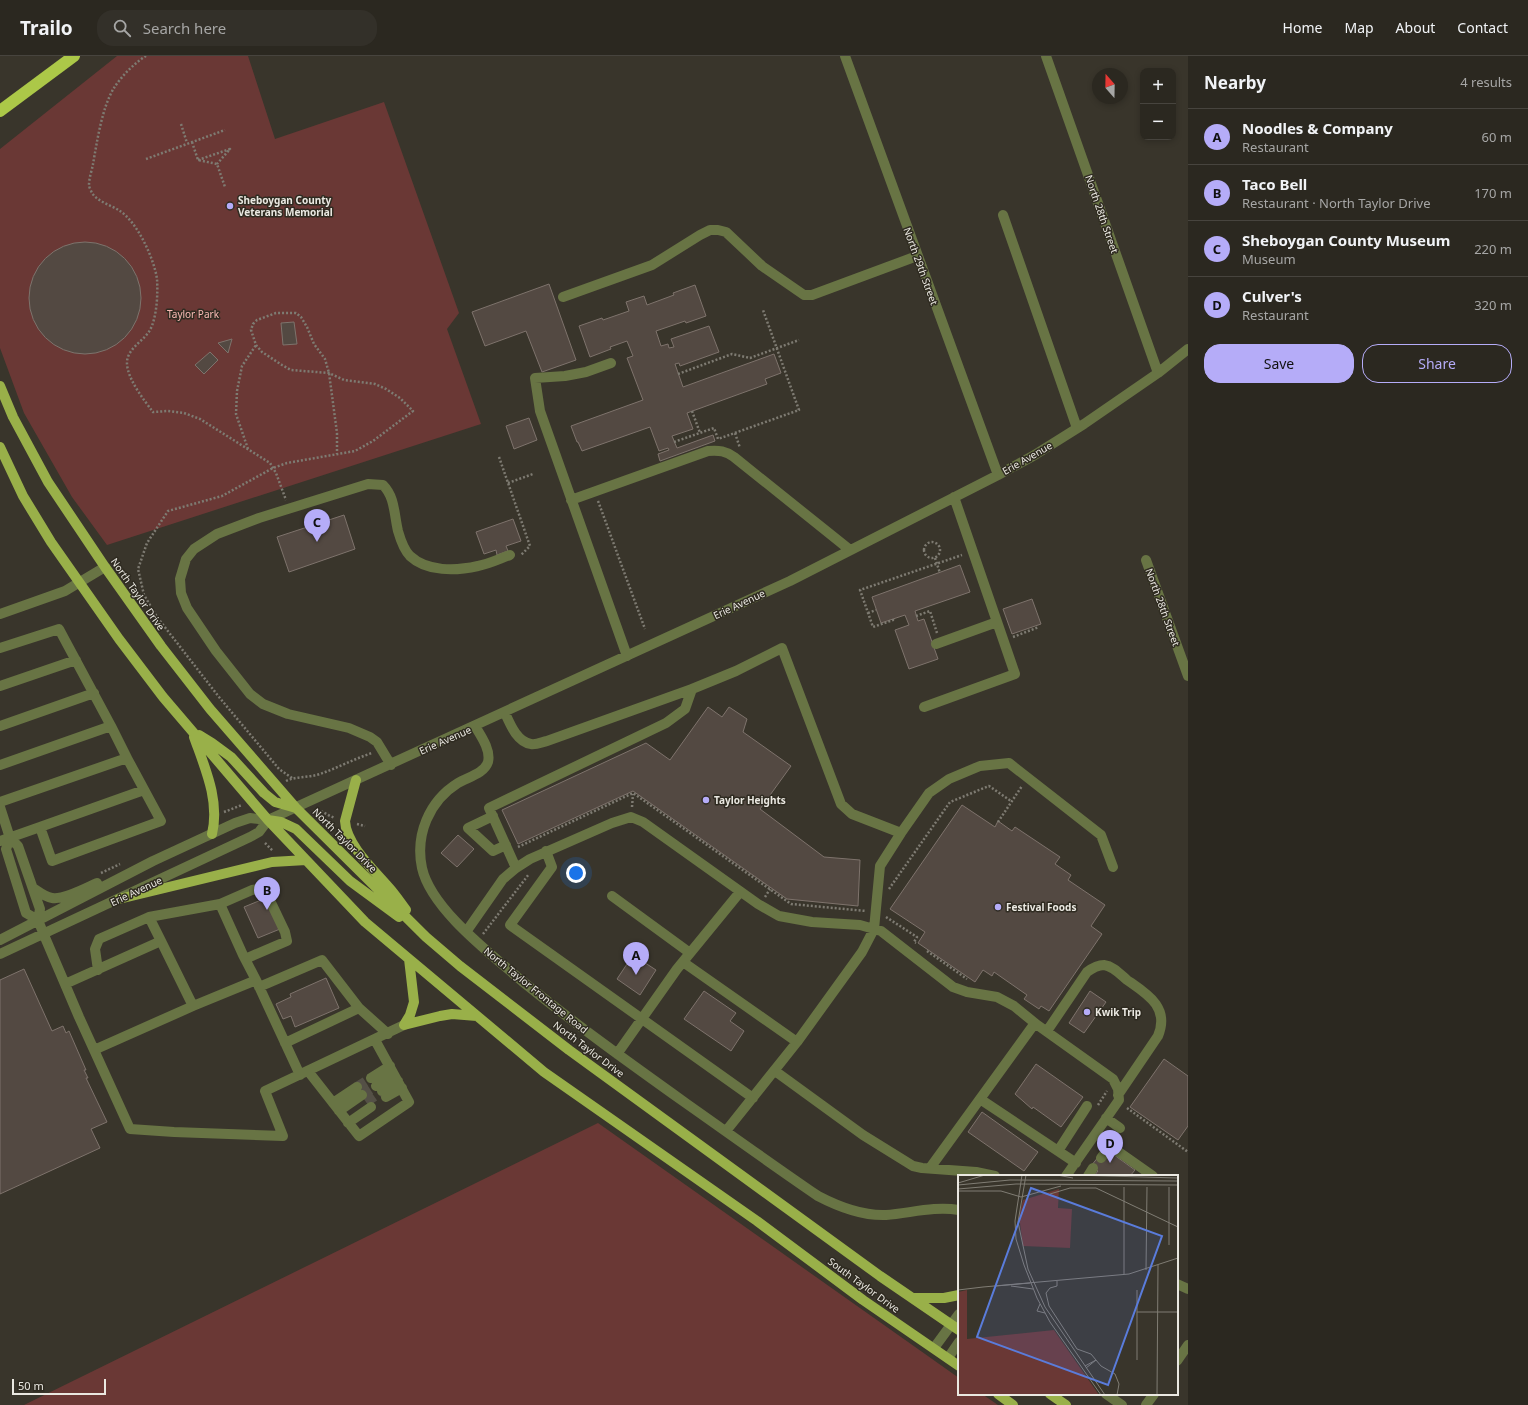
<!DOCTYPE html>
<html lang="en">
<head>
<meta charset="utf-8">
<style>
	body { margin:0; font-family:"Noto Sans",sans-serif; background:#333029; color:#f1f3f6 }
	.controls { position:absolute; right:12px; top:12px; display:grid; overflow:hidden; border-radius:8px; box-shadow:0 2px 6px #0003 }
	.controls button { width:36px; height:36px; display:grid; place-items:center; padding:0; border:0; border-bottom:1px solid #47443e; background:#2b2820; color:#f1f3f6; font:20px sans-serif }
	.compass { position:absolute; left:1092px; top:12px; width:36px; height:36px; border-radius:50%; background:#2b2820; box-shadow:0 2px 6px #0003; rotate:340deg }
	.scale { position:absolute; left:12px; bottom:10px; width:94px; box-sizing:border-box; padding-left:4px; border:2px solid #eae8e1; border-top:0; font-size:11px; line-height:14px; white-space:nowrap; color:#eae8e1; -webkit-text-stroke:3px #2f2b21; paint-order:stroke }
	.you { position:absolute; left:576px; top:817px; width:14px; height:14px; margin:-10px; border:3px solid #fff; border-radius:50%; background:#1a73e8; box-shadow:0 0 0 6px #1a73e833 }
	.badge { display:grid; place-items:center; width:26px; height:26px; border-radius:50%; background:#b5acf8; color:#111; font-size:13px; font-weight:700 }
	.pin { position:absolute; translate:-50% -33px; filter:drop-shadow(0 1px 2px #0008) }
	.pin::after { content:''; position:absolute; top:21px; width:14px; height:12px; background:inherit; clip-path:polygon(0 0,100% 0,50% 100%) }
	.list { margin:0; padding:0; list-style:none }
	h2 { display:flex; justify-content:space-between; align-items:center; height:52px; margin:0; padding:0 16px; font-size:17px }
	h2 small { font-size:13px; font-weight:400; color:#a6a6a5 }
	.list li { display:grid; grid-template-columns:26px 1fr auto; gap:12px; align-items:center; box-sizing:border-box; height:56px; padding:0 16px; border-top:1px solid #47443e }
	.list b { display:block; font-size:15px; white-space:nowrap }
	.list p { margin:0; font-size:13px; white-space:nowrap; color:#a6a6a5 }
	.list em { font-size:13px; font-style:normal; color:#a6a6a5 }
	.actions { display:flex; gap:8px; padding:12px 16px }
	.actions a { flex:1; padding:9px 0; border:1px solid #b5acf8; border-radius:16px; text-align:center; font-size:14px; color:#b5acf8 }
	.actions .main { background:#b5acf8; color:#111 }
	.icon { flex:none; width:22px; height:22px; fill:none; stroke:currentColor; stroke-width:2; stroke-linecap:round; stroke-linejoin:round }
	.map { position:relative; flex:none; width:1188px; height:1349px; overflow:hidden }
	header { display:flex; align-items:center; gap:24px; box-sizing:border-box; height:56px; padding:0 20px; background:#2b2820; border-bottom:1px solid #47443e }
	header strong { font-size:19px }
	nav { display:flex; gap:22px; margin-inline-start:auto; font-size:14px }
	.search { width:280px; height:36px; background:#333029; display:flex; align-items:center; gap:10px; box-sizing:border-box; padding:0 14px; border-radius:16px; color:#a6a6a5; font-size:15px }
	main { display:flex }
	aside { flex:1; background:#2b2820 }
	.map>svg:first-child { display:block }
</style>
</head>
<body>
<header>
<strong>Trailo</strong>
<div class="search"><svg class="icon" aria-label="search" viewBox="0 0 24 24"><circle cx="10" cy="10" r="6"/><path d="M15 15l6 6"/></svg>Search here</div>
<nav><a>Home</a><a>Map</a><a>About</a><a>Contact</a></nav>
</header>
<main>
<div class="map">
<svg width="1188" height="1349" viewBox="0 0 1188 1349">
	<rect width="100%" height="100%" fill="#39352b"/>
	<path fill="#6a3835" d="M 117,0 L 248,0 L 275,83 L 384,46 L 459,257 L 447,273 L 481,368 L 107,489 L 72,441 L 24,357 L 0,292 L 0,93 Z
		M 598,1067 L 959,1322 L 959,1338 L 982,1338 L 998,1349 L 24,1349 Z"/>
	<path fill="#534942" stroke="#7e736c" d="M29 242a56 56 0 1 1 112 0a56 56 0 1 1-112 0Z
		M 549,228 L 576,304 L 542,316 L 526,275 L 485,290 L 472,256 Z
		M 695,229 L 706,260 L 686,267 L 685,265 L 656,275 L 661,290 L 668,288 L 669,292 L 674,291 L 671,283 L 709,270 L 719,296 L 680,310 L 679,307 L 675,308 L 683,331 L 774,298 L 781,317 L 765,323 L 767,328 L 687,357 L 693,373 L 672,380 L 677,392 L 713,379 L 715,385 L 660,405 L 658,398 L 669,394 L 668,392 L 659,395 L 650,371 L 582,395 L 578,386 L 577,386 L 571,370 L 643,344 L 627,302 L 633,300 L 627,285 L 610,291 L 611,293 L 590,301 L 579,270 L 602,262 L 603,264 L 629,255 L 626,246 L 644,240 L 647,249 L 674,239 L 673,237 Z
		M 294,266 L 297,288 L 283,289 L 281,267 Z
		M 232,283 L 228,297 L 218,287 Z
		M 210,296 L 218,304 L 204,318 L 195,309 Z
		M 529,362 L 537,384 L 514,393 L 506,370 Z
		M 344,459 L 355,493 L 289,516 L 277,481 Z
		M 513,463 L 521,485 L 506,490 L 508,495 L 497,499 L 496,494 L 484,498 L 476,476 Z
		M 960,509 L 970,536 L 915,555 L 918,565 L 924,563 L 938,603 L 909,613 L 895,574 L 909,569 L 905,559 L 881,567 L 872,541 Z
		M 1032,543 L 1041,568 L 1012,578 L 1003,553 Z
		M 708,651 L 722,661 L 729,651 L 747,663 L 743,676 L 791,710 L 760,753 L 824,801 L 860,804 L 858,850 L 787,843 L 633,735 L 518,788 L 502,754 L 646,687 L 670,704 Z
		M 962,749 L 995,771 L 998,765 L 1012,775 L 1015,771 L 1060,801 L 1055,808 L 1071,819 L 1068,824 L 1105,849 L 1091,870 L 1102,878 L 1049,955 L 1041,950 L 1039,953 L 1024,943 L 1027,939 L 994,916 L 992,920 L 983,914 L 975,926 L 918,887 L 925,876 L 890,853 Z
		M 458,779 L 474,793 L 457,811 L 441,797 Z
		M 266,842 L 280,873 L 258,882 L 244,851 Z
		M 633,899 L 656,914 L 640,939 L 617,923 Z
		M 24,913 L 52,975 L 63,970 L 66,977 L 69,975 L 86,1014 L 84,1014 L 88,1022 L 86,1022 L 107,1066 L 91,1073 L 100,1092 L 0,1138 L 0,924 Z
		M 326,922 L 339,952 L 295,971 L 291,960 L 283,963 L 276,948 L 291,941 L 290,938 Z
		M 704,935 L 736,957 L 730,965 L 744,975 L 731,995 L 684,963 Z
		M 1090,935 L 1106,946 L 1084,977 L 1069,967 Z
		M 1164,1003 L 1188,1020 L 1188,1070 L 1178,1084 L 1130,1051 Z
		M 1036,1008 L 1083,1041 L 1061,1071 L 1033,1051 L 1032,1053 L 1015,1038 Z
		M 982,1056 L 1038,1096 L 1024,1115 L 968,1076 Z
		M 1110,1096 L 1135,1114 L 1130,1120 L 1094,1120 L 1098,1115 L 1091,1110 L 1099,1100 Z"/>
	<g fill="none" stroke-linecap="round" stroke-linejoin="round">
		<path stroke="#545046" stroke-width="10" stroke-dasharray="10 5" stroke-linecap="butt" d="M 357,1031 L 371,1022
			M 362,1039 L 376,1030
			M 366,1046 L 382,1035"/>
		<path stroke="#7e7b72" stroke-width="2.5" stroke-dasharray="2 2" stroke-linecap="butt" d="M 146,0 C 134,7 121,21 114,32 C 102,51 97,86 93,108 C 92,114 89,122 89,129 C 89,131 91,135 92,137 C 98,146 111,149 120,155 C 137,166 154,202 157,223 C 158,237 157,261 150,274 C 144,285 126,293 127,308 C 128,324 144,344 153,356 L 168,355 L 184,357 L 200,363 L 270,407 L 276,417 L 286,444
			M 181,68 L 187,87
			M 192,86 L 198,104 L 217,108 L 225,131
			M 146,103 L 225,74
			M 198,104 L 230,93 L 217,108
			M 678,318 L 732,298 L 750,302 L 799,284
			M 692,355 L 700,377
			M 735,377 L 740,392
			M 674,386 L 714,372 L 718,383 L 799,354 L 763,254
			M 248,393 L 236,358 L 237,335 L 242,310 L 256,289
			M 499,401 L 530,490 L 521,499
			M 508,427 L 533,418
			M 598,445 L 645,573
			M924 494a8 8 0 1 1 16 0a8 8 0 1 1-16 0Z
			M 935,502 L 940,517
			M 868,557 L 876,554
			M 916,560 L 930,555 L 937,577
			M 893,563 L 893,564 L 873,571 L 860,534 L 962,499
			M 1013,581 L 1039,571
			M 292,722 L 279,713 L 219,641 L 157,561 L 144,539 L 138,513 L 147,487 L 168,455 L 222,440 L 273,412 L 287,407 L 355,395 L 373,385 L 413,355 L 400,342 L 386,333 L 375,328 L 344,324 L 329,317 L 291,314 L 282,309 L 262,296 L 256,289 L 251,274 L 253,268 L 257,264 L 276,257 L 296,257 L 301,261 L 307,271 L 314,288 L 325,303 L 329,317 L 337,377 L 337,398
			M 286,725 C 296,720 308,722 320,718 C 337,712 354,703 372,697
			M 632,751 L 633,738
			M 321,755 L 330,760 L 335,762
			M 224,756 L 242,749
			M 998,766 L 1022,730
			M 357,768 L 365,770
			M 265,787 L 273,795
			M 518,791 L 633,737 L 791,848 L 866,855
			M 101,817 L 120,808
			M 889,833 L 950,746 L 989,730 L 1011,745
			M 765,841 L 770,833
			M 886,861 L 917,881 L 914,886 L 916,887
			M 483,878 L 529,818
			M 927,895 L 967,923
			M 1098,1049 L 1107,1035
			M 1127,1052 L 1188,1096"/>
		<path stroke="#687444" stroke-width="10" d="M 845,0 L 998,419
			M 1046,0 L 1158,317
			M 1003,159 L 1077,372
			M 563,241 L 652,209 L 700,179 L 710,174 L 718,174 L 726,176 L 762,210 L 804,239 L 812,239 L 917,200
			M 611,307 L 586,316 L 565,320 L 535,322 L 540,355 L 627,600
			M 571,444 L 708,395 C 719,394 726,395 734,401 L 850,494
			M 1146,504 L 1188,620
			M 0,558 L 65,535 L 105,511
			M 936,588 L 997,566
			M 0,592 L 59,573 L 111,670 L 0,709
			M 0,630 L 76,604
			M 692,633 L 736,615 L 782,592 L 841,748 L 852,758 L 901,777
			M 924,651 L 1015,618 L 954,441
			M 505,657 C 510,668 517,686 531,688 C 536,689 542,686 547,685 L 692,633 L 685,653 L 666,667 L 489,752 L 516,812
			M 0,670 L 94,637
			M 111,670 L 127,702
			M 475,670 C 481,680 491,694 488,706 C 484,718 468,721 458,727 C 429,745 415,779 422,812 C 431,853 491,898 522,925 C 575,968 631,1008 687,1048 C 731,1079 774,1110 818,1140 C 839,1151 862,1160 886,1159 C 911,1157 934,1150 959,1154
			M 391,709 L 377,686 L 370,681 L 349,672 L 288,658 L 263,648 L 250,638 L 216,595 L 187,552 L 181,537 L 180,523 L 186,503 L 194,493 L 217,478 L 259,462 L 368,428 L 383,429 C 395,441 394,458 398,475 C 400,482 404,494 410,500 C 427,516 456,515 478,510 C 489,508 499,503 510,499
			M 0,746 L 127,702 L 161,765 L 52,805 L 40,771 L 0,785
			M 0,751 L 10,782 L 18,790 L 40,853 L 38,864 L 44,879 L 79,961 L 130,1073 L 174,1076 L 283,1080 L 265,1035 L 404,969
			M 493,760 L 468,772 L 493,795 L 506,789
			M 40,771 L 144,734
			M 10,782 L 6,793 L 26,857 L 38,864
			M 546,795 L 552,811 L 510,869 L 753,1042
			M 33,832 C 39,836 45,841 52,842 C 64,844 86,832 97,827
			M 612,840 L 690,897
			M 220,848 L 252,834 L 264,832 L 285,876 L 287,885 L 245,903
			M 149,861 L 220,848 L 243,899 L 256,924
			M 466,876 L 503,823 L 516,812 L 530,803 L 612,767 L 631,761 L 643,766 L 758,848 L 779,860 L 812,866 L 860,869 L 881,875 L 953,931 L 967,936 L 997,941 L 1014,950 L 1036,968 L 1113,1023 L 1118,1033 L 1119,1044 L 1066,1120
			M 0,884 L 153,805 L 235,767 L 250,762 L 268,764
			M 0,898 L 250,781 L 259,776 L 268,764 L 790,525 L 998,419 L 1033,400 L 1084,368 L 1158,317 L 1188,293
			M 683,906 L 797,986
			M 65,928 L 161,885 L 149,861 L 99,883 L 95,893 L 98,914
			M 259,931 L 322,904 L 359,952 L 388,978
			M 193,950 L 256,924 L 300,1019
			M 1047,975 L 1087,916 C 1091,913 1098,909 1104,909 C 1113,910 1120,918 1127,924 C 1147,938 1170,951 1158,980 L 1118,1039
			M 285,987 L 359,952
			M 94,994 L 193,950 L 161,885
			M 617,998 L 677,913 L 740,836
			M 308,1015 L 359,1080 L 409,1046 L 375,984
			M 775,1015 L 863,1079 L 913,1110 L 922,1112 L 976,1116 L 995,1120
			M 371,1022 L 390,1010
			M 376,1030 L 393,1017
			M 382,1035 L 398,1025
			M 386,1041 L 402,1032
			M 980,1043 L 1076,1107
			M 333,1047 L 357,1031
			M 339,1055 L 362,1039
			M 1106,1062 L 1120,1072
			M 348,1067 L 371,1051
			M 726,1075 L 797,986 L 862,896 L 874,873 L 880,810 L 901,777 L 929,737 L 949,723 L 980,710 L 1009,707 L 1101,779 L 1113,811
			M 1058,1095 L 1087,1050
			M 1101,1102 L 1107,1094 L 1116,1094 L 1153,1120
			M 930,1112 L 1035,967
			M 1088,1120 L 1093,1112
			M 1177,1228 L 1188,1233
			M 934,1292 L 959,1258
			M 948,1302 L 959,1286
			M 1177,1305 L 1188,1289
			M 1106,1338 L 1122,1349
			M 1146,1349 L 1154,1338"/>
		<path stroke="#99b049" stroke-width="10" d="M 0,330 L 13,361 L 48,426 L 105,511 L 161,590 L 210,653 L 296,752 L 426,881 L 460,910 L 569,994 L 880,1220 L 959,1274
			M 0,391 L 23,440 L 51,486 L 119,583 L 163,641 L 268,764 L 365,866 L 544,1016 L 757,1165 L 863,1244 L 959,1310
			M 199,679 L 212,687 L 231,701 L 264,737 L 275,746 L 296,752
			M 194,681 C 205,712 220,745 212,778
			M 356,724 L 345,765 C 346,789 376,816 391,834 C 396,840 401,847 406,854
			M 268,764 L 281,766 L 296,773 L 350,825 L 399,861
			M 119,843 L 272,806 L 306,804
			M 404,969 L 440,960 L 452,958 L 477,960
			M 404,969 L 410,959 L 414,946 L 409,903
			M 913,1242 L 944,1242 L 959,1239
			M 998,1338 L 1013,1349
			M 1050,1338 L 1066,1349"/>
		<path stroke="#acc848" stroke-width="12" d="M 0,55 L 74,0"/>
	</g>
	<g fill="#b5acf8" stroke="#2f2b21" stroke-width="1.5">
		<circle cx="230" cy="150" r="4"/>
		<circle cx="706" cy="744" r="4"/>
		<circle cx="998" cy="851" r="4"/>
		<circle cx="1087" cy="956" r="4"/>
	</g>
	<g text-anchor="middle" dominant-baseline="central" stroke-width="3" stroke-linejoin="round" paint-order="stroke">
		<g font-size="10" font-weight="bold" fill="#eae8e1" stroke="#2f2b21" text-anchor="start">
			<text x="238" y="144">Sheboygan County<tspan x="238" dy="12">Veterans Memorial</tspan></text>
			<text x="714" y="744">Taylor Heights</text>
			<text x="1006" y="851">Festival Foods</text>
			<text x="1095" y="956">Kwik Trip</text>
		</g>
		<g font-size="10" fill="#eae8e1" stroke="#2f2b21">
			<text transform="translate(1102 158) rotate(71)">North 28th Street</text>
			<text transform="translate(921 210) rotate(70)">North 29th Street</text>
			<text transform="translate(1027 402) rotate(-30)">Erie Avenue</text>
			<text transform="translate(138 538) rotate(55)">North Taylor Drive</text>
			<text transform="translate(739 548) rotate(-25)">Erie Avenue</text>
			<text transform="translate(1163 551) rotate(70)">North 28th Street</text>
			<text transform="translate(445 684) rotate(-24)">Erie Avenue</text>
			<text transform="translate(345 784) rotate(45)">North Taylor Drive</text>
			<text transform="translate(136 835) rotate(-25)">Erie Avenue</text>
			<text transform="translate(536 934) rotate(39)">North Taylor Frontage Road</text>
			<text transform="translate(589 993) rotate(37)">North Taylor Drive</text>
			<text transform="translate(864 1229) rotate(36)">South Taylor Drive</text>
		</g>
		<g font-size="10" fill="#fbbbb5" stroke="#2f2b21">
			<text x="193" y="258">Taylor Park</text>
		</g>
	</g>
	<g transform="translate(958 1119)">
		<rect width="220" height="220" fill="#39352b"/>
		<path d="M 101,14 L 100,33 L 114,34 L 112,73 L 65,71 L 61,41 L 65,25 ZM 9,115 L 9,164 L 96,155 L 141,220 L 0,220 L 0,117 Z" fill="#6a3835"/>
		<path fill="none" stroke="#807d74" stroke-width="1" d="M 64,0 L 57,46 L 58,64 L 66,90 L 79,123 L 92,147 L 143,220M 68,0 L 60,47 L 70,94 L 87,132 L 147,220M 99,0 L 115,3M 114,0 L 220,3M 0,8 L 27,0M 0,10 L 52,5 L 220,6M 0,14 L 58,9 L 220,10M 0,16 L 43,16 L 63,22 L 103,11M 92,19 L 112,13 L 138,13 L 220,52M 211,70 L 211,12M 188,95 L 189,12M 166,99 L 166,12M 99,106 L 99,111 L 92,113 L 88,118 L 91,131 L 119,174 L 133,179 L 143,191 L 157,199 L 161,209 L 159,220M 38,111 L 72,108M 53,111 L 75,114M 25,112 L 171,99 L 220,83M 0,115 L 25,112M 82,129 L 79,136 L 87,138M 179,137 L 220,137M 179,185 L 179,115M 127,191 L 138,185M 128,193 L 138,185M 220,205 L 220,219M 199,220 L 200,90"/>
		<path fill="#5a7cdb" fill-opacity="0.15" stroke="#5a7cdb" stroke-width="2" d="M 73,13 L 204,61 L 150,210 L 19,162 Z"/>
		<rect width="220" height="220" fill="none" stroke="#eae8e1" stroke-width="2"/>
	</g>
</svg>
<div class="controls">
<button>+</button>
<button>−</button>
</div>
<svg class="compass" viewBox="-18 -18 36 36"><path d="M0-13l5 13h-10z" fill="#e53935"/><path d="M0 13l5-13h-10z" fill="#a6a6a5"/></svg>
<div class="scale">50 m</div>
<div class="you"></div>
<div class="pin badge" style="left:636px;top:919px">A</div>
<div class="pin badge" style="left:267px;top:854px">B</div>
<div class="pin badge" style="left:317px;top:486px">C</div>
<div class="pin badge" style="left:1110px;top:1107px">D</div>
</div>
<aside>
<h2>Nearby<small>4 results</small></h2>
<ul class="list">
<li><span class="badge">A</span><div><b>Noodles &amp; Company</b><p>Restaurant</p></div><em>60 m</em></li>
<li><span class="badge">B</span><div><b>Taco Bell</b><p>Restaurant · North Taylor Drive</p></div><em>170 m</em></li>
<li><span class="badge">C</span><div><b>Sheboygan County Museum</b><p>Museum</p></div><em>220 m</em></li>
<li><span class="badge">D</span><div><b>Culver's</b><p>Restaurant</p></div><em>320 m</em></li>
</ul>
<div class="actions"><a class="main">Save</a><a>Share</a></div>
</aside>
</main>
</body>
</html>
